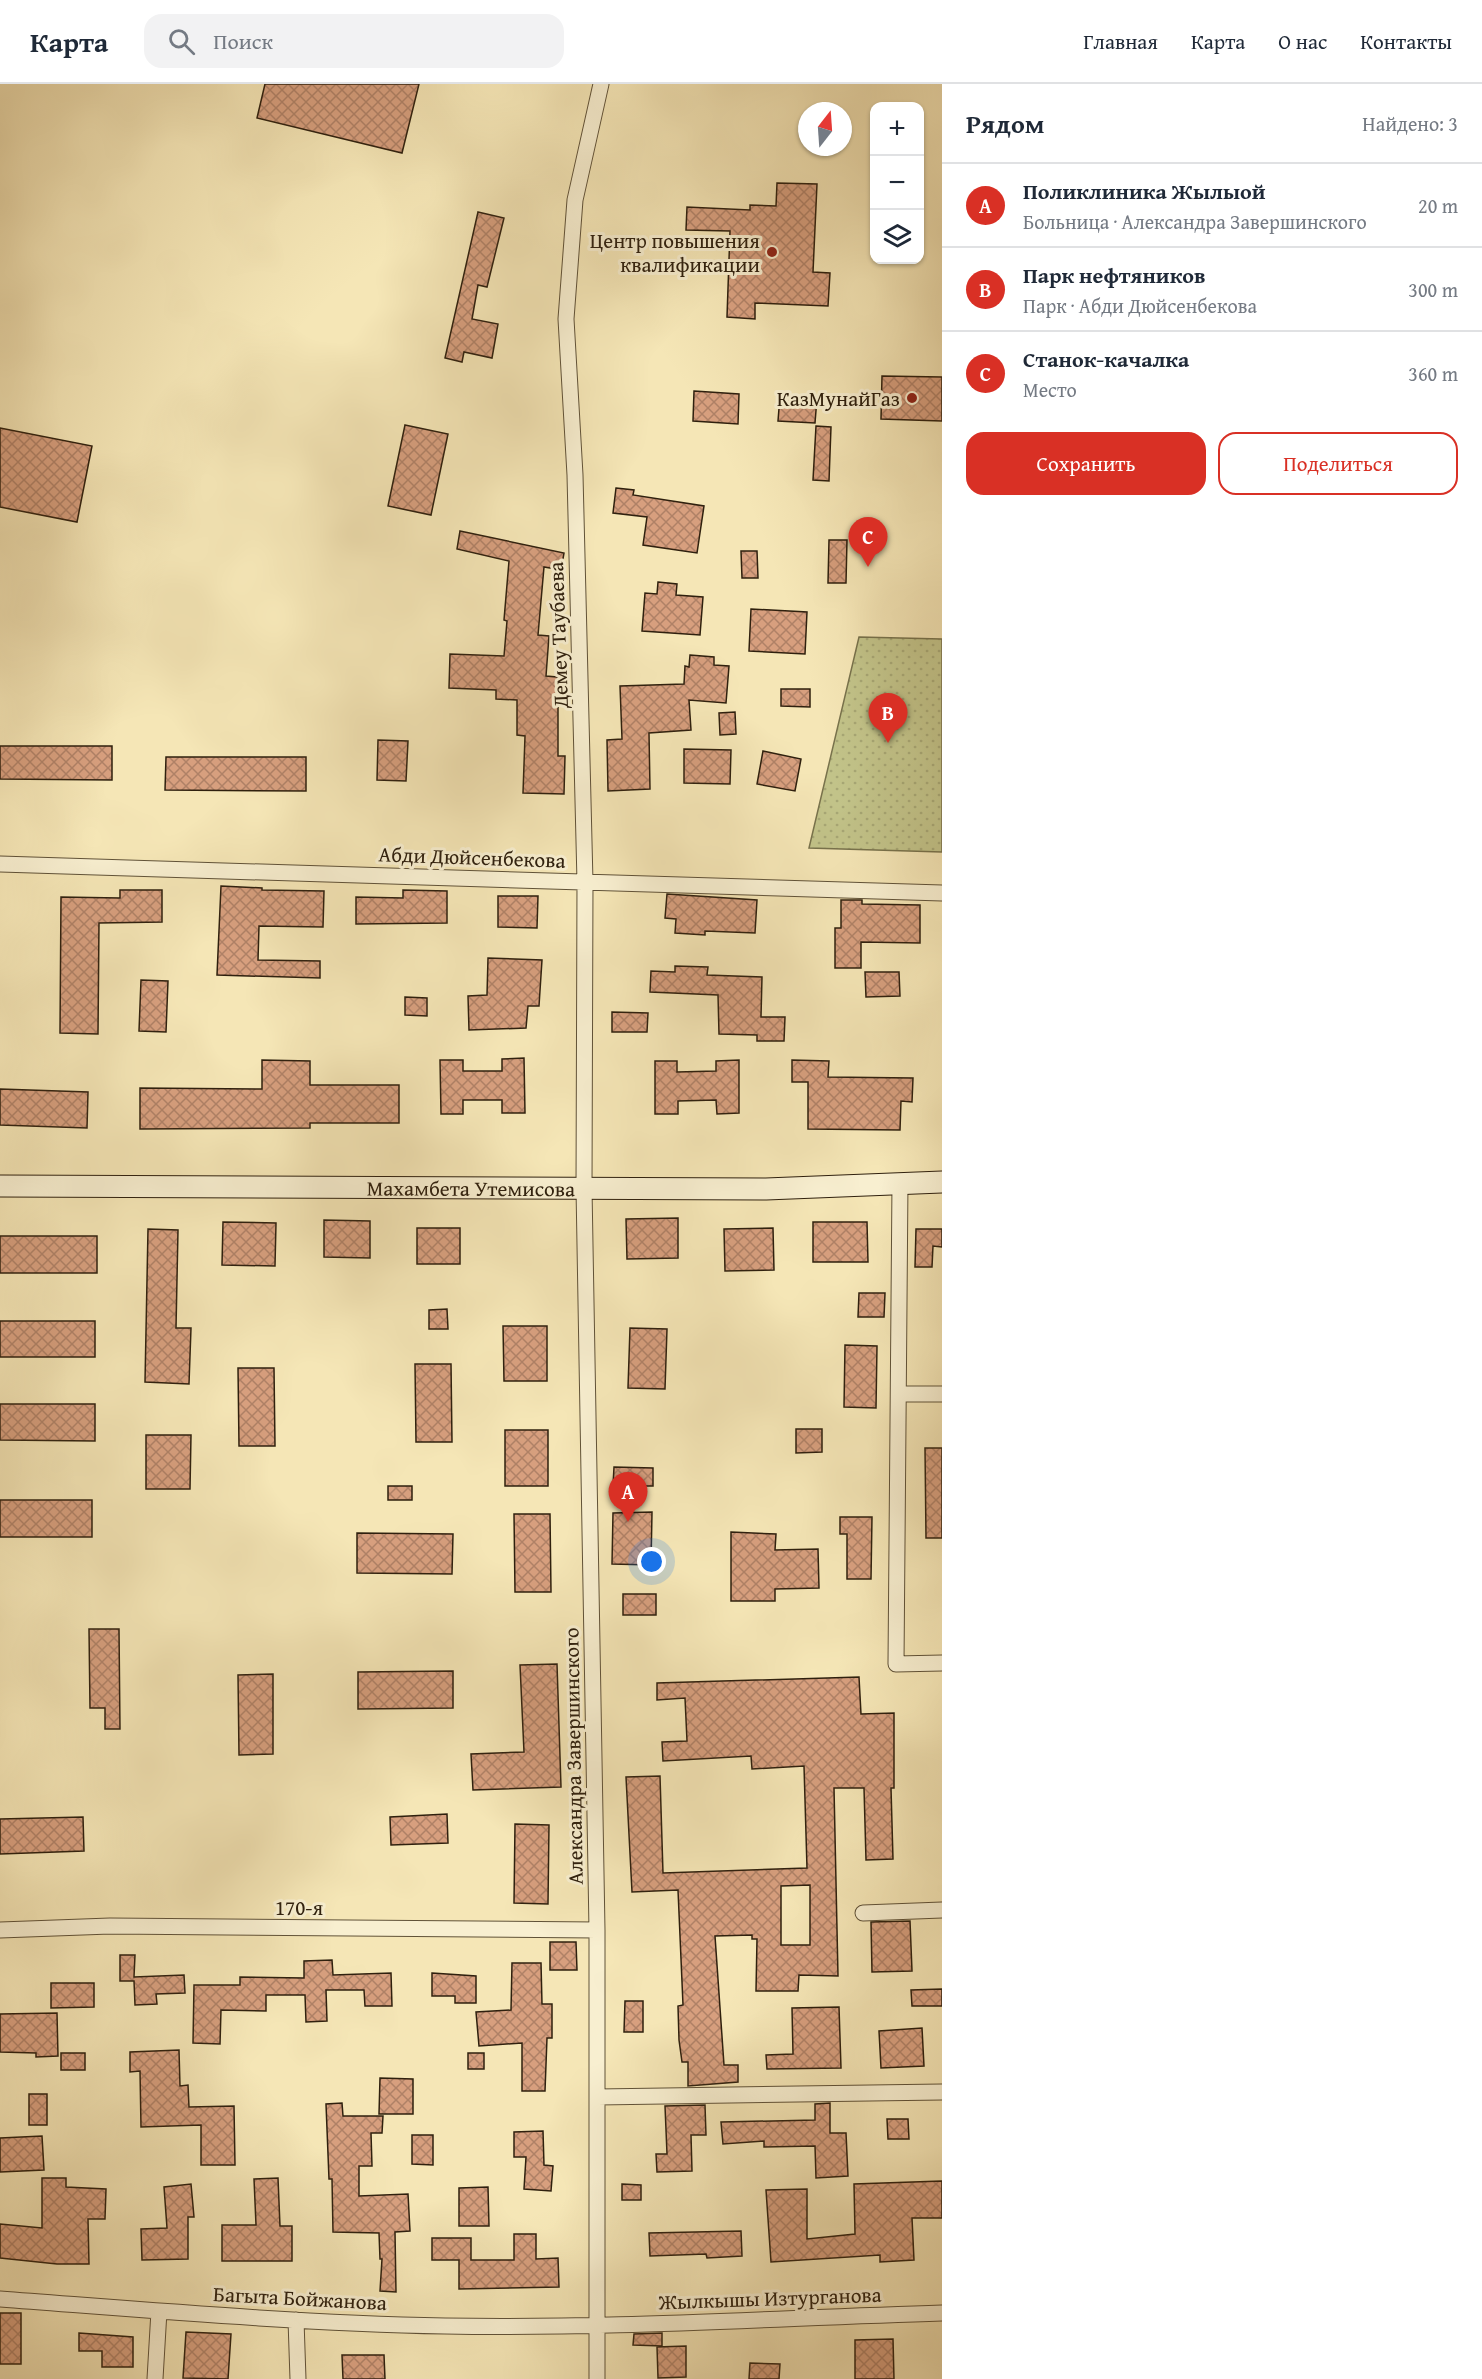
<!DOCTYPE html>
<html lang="ru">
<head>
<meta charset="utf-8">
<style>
	body { margin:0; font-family:"Gentium Book Plus",serif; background:#f2f2f3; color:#1f2937 }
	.controls { position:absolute; right:18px; top:18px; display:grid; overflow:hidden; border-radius:12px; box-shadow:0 2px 4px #0004 }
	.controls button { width:54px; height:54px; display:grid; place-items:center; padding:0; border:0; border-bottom:2px solid #e0e1e3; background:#fff; color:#1f2937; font:30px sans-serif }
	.compass { position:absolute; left:798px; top:18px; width:54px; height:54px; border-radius:50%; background:#fff; box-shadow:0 2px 4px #0004; rotate:17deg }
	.you { position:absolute; left:652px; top:1478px; width:21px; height:21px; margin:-15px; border:4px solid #fff; border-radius:50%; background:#1a73e8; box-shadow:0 0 0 9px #1a73e833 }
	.badge { display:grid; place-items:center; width:39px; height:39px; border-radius:50%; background:#d93025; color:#fff; font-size:20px; font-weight:700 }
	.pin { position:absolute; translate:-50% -50px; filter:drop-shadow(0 2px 3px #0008) }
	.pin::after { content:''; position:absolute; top:32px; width:21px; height:18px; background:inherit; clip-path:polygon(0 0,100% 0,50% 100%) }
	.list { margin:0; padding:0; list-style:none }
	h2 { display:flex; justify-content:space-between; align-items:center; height:78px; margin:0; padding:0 24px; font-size:26px }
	h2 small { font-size:20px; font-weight:400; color:#747a83 }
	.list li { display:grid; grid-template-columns:39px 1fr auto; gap:18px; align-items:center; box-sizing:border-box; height:84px; padding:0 24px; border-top:2px solid #e0e1e3 }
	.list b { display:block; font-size:22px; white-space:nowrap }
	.list p { margin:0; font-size:20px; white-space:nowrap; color:#747a83 }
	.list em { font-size:20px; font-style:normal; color:#747a83 }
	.actions { display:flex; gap:12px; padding:18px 24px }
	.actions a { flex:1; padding:14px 0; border:2px solid #d93025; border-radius:18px; text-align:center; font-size:21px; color:#d93025 }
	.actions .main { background:#d93025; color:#fff }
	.icon { flex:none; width:33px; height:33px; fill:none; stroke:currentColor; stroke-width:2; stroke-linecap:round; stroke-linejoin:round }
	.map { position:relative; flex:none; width:942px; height:2295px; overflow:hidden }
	header { display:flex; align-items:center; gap:36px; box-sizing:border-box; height:84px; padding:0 30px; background:#fff; border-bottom:2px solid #e0e1e3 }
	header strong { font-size:28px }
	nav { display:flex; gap:33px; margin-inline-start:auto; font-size:21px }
	.search { width:420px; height:54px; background:#f2f2f3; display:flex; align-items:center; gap:15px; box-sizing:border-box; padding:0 21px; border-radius:18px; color:#747a83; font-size:22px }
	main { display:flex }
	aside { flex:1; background:#fff }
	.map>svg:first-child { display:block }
</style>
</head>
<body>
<header>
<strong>Карта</strong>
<div class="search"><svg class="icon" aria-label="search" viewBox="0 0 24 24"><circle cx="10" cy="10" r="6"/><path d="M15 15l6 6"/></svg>Поиск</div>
<nav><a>Главная</a><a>Карта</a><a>О нас</a><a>Контакты</a></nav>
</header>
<main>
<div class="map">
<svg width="942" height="2295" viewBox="0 0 942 2295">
	<defs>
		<pattern id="park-dots" width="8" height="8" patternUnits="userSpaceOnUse" patternTransform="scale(1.5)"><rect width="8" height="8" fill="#c2c389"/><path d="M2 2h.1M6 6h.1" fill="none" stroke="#a7a775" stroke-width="1.8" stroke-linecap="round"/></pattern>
		<pattern id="building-cross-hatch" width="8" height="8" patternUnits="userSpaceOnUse" patternTransform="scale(1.5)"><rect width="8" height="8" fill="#d79f7e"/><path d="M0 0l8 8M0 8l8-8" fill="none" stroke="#af8166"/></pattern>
	</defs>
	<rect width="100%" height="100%" fill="#f5e6b6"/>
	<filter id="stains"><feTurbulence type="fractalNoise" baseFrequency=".00333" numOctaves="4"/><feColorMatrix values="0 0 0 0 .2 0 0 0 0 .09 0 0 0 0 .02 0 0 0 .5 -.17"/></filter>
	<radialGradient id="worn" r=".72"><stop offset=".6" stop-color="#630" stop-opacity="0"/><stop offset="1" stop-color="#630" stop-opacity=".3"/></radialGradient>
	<path fill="url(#park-dots)" stroke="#78724c" stroke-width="1.5" d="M 859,553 L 942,555 L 942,768 L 809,764 Z"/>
	<path fill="url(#building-cross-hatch)" stroke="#2f200e" stroke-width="1.5" fill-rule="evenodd" d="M 265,0 L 419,0 L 402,69 L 257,34 Z
		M 777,99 L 817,100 L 813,188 L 830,189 L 828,222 L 755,219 L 755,235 L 727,233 L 730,147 L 686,146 L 687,123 L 750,126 L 750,121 L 776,122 Z
		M 478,128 L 504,134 L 487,203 L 478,201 L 472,235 L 498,240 L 492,274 L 464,268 L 462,278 L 445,274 Z
		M 882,292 L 942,293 L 942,337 L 881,335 Z
		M 694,307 L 739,310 L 738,340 L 693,337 Z
		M 780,312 L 817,314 L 815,339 L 778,337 Z
		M 405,341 L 448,350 L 431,431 L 388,422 Z
		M 816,342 L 831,343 L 829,397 L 813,396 Z
		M 0,344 L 92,362 L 77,438 L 0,423 Z
		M 616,404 L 634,406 L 633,411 L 704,422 L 697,469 L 643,461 L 647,433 L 613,429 Z
		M 460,447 L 564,469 L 561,486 L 544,483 L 538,551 L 549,552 L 546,592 L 568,594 L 567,619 L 558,619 L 558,672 L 565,672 L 564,710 L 523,709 L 525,652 L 517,651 L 517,616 L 496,615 L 496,606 L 449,604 L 450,570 L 504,572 L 507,537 L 504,536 L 509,477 L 457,465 Z
		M 829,456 L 847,456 L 846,499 L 828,499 Z
		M 741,467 L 757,467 L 758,494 L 742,494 Z
		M 658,498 L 677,500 L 676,511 L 703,513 L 700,551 L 642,547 L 645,509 L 657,510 Z
		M 751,525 L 807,528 L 805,570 L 749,567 Z
		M 690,571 L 714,573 L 714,581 L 729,582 L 726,619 L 689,616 L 691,646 L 649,649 L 650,705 L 608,707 L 607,656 L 622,655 L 620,602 L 684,600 L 685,582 L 689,583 Z
		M 781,605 L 810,605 L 810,623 L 781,622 Z
		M 735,628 L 736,650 L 720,651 L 719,629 Z
		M 378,656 L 408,657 L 406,697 L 377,696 Z
		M 0,662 L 112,662 L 112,696 L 0,695 Z
		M 684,665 L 731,666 L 730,700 L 684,699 Z
		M 763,667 L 801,675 L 795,707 L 757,700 Z
		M 166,673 L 306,673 L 306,707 L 165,706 Z
		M 221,802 L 262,804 L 262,806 L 324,807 L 323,843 L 259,842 L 258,876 L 320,877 L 320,894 L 217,891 Z
		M 120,806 L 162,806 L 162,838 L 99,839 L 98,950 L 60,949 L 61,813 L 120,814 Z
		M 403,806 L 447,807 L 447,839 L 356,840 L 356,813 L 403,814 Z
		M 667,810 L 757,816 L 755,849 L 705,847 L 705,851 L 675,849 L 676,835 L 665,834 Z
		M 498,812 L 538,812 L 537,844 L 498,843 Z
		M 841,816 L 862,816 L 862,820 L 920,821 L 920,859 L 861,858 L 861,884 L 835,884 L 835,844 L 841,844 Z
		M 488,874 L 542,876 L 539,922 L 528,922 L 526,944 L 469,946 L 468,912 L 487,911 Z
		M 675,882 L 708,883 L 707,891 L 762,893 L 761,933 L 785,933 L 784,957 L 757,957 L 757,951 L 719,950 L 718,911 L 650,908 L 651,887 L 675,888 Z
		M 865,888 L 899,888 L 900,912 L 866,913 Z
		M 141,896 L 168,897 L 166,948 L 139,947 Z
		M 405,913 L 427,914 L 427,932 L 405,931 Z
		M 612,928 L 648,929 L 647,948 L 612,948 Z
		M 524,974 L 525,1029 L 502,1029 L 502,1016 L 463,1016 L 463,1030 L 441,1030 L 440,976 L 463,976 L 463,987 L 502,987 L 502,975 Z
		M 262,976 L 310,977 L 310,1001 L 399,1001 L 399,1039 L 310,1039 L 310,1044 L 140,1045 L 140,1004 L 262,1005 Z
		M 739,976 L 739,1029 L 717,1030 L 716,1016 L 678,1017 L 678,1030 L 655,1030 L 655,977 L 677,977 L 677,988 L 716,987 L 716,977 Z
		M 792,976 L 829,977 L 828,993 L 913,994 L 912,1018 L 901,1017 L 900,1046 L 808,1045 L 808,998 L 792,998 Z
		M 0,1005 L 88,1008 L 87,1044 L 0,1041 Z
		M 678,1134 L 678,1174 L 627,1175 L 626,1135 Z
		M 324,1136 L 370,1137 L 370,1174 L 324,1173 Z
		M 223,1138 L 276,1139 L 275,1182 L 222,1181 Z
		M 813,1138 L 867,1138 L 868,1178 L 813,1178 Z
		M 417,1144 L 460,1144 L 460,1180 L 417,1180 Z
		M 773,1144 L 774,1186 L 725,1187 L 724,1145 Z
		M 148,1145 L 178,1146 L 176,1244 L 191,1244 L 189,1300 L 145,1298 Z
		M 916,1145 L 942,1145 L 942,1163 L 933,1162 L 932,1183 L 915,1183 Z
		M 0,1152 L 97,1152 L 97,1189 L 0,1189 Z
		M 859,1209 L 885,1209 L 884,1233 L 858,1233 Z
		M 447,1225 L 448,1245 L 429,1245 L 429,1226 Z
		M 0,1237 L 95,1237 L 95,1273 L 0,1273 Z
		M 503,1242 L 547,1242 L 547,1297 L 504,1297 Z
		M 630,1244 L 667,1245 L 665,1305 L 628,1304 Z
		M 845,1261 L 877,1262 L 876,1324 L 844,1323 Z
		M 415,1280 L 451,1280 L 452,1358 L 416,1358 Z
		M 238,1284 L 274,1284 L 275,1362 L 239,1362 Z
		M 0,1320 L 95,1320 L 95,1357 L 0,1356 Z
		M 796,1345 L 822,1345 L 822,1368 L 796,1369 Z
		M 505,1346 L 548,1346 L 548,1402 L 505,1402 Z
		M 146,1351 L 191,1351 L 190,1405 L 146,1405 Z
		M 925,1364 L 942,1364 L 942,1454 L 926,1454 Z
		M 614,1383 L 653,1384 L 653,1402 L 613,1402 Z
		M 388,1402 L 412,1402 L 412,1416 L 388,1416 Z
		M 0,1416 L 92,1416 L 92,1453 L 0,1453 Z
		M 652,1428 L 651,1481 L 612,1480 L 613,1429 Z
		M 514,1430 L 550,1430 L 551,1508 L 515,1508 Z
		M 840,1433 L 872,1433 L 871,1495 L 847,1495 L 847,1450 L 840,1450 Z
		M 731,1448 L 776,1450 L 775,1466 L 818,1465 L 819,1504 L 775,1505 L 775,1517 L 731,1517 Z
		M 357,1449 L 453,1450 L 452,1490 L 357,1489 Z
		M 623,1510 L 656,1510 L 656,1531 L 623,1531 Z
		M 89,1545 L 119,1545 L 120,1645 L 105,1645 L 105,1624 L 90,1624 Z
		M 557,1580 L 561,1703 L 473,1706 L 471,1670 L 524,1668 L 520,1581 Z
		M 453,1587 L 453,1624 L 358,1625 L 358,1588 Z
		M 273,1590 L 273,1670 L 239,1671 L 238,1591 Z
		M 859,1593 L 861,1630 L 894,1629 L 894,1704 L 891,1704 L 893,1775 L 866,1776 L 864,1704 L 834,1704 L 838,1892 L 799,1891 L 798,1907 L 756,1907 L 757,1855 L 752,1855 L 752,1851 L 715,1852 L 724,1981 L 738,1981 L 738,1998 L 688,2002 L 688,1978 L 682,1978 L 679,1956 L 678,1922 L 683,1921 L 678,1806 L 632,1808 L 626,1693 L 660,1692 L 663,1789 L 807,1784 L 804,1682 L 752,1685 L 751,1672 L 663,1677 L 662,1658 L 687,1657 L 685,1614 L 657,1616 L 657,1599 ZM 810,1801 L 810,1861 L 781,1861 L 781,1802 Z
		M 447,1730 L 448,1759 L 391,1761 L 390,1733 Z
		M 83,1733 L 84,1767 L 0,1770 L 0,1735 Z
		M 515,1740 L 549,1741 L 548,1820 L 514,1819 Z
		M 910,1837 L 912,1887 L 872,1888 L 871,1838 Z
		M 550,1858 L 576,1858 L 577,1886 L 550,1886 Z
		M 120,1871 L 135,1871 L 134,1893 L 184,1891 L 185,1909 L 156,1910 L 157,1920 L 135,1921 L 134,1897 L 120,1897 Z
		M 332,1876 L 333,1891 L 391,1889 L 392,1922 L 365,1922 L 364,1906 L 326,1906 L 327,1937 L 306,1938 L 305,1911 L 266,1911 L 266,1927 L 221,1926 L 220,1960 L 193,1959 L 194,1901 L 240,1901 L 240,1893 L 304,1894 L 304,1877 Z
		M 512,1879 L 541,1879 L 542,1920 L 552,1920 L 552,1954 L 547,1954 L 545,2007 L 522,2007 L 522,1959 L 479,1962 L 476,1928 L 511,1926 Z
		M 432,1889 L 476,1892 L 476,1919 L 455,1919 L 455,1912 L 432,1912 Z
		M 51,1899 L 94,1899 L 94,1923 L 51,1924 Z
		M 942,1905 L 942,1922 L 912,1922 L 911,1906 Z
		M 625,1917 L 643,1917 L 643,1948 L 624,1948 Z
		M 839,1923 L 841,1984 L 767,1985 L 766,1971 L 793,1970 L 792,1924 Z
		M 57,1929 L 58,1972 L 36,1973 L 36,1969 L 0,1968 L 0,1930 Z
		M 922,1944 L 924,1982 L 881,1984 L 879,1947 Z
		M 179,1966 L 180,2002 L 188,2001 L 189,2023 L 234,2022 L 235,2081 L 201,2081 L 201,2041 L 141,2043 L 140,1987 L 130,1988 L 130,1968 Z
		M 61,1969 L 85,1969 L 85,1986 L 61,1986 Z
		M 468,1969 L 484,1969 L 484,1985 L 468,1985 Z
		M 380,1994 L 413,1995 L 413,2030 L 379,2030 Z
		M 29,2010 L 47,2010 L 47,2041 L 29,2041 Z
		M 342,2019 L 343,2032 L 383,2032 L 382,2049 L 371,2049 L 372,2082 L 359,2082 L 359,2112 L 408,2110 L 410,2147 L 395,2148 L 396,2208 L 380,2207 L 382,2175 L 380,2175 L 379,2149 L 333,2148 L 332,2095 L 329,2095 L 326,2020 Z
		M 830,2019 L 830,2049 L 846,2049 L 848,2092 L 816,2094 L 815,2062 L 764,2063 L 764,2057 L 723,2060 L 721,2038 L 815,2036 L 815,2020 Z
		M 705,2021 L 706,2051 L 691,2051 L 692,2087 L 657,2088 L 656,2070 L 667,2070 L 665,2022 Z
		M 887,2035 L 908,2035 L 909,2055 L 888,2055 Z
		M 543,2047 L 544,2081 L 553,2082 L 551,2107 L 524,2105 L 526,2073 L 514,2073 L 514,2048 Z
		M 412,2051 L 433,2051 L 433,2081 L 412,2080 Z
		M 42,2052 L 44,2086 L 0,2088 L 0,2054 Z
		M 42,2094 L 66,2094 L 66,2103 L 106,2105 L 105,2135 L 88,2135 L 89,2180 L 57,2180 L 0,2174 L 0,2140 L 42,2144 Z
		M 278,2094 L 280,2142 L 292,2142 L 292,2177 L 222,2177 L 222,2141 L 256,2141 L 254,2095 Z
		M 942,2097 L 942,2134 L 912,2134 L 914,2176 L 880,2178 L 880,2171 L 771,2178 L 766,2106 L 807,2105 L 807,2155 L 855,2150 L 854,2100 Z
		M 191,2100 L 194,2133 L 188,2133 L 188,2175 L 142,2176 L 141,2145 L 167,2144 L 164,2103 Z
		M 622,2100 L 641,2101 L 641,2116 L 622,2116 Z
		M 488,2103 L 489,2142 L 459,2142 L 459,2104 Z
		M 741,2147 L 742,2172 L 707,2174 L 706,2170 L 650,2172 L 649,2149 Z
		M 514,2150 L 536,2150 L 536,2175 L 558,2174 L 559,2203 L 459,2205 L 459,2176 L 432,2176 L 432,2154 L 471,2154 L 471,2176 L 514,2176 Z
		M 0,2229 L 21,2229 L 21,2280 L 0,2280 Z
		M 186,2248 L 231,2250 L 228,2295 L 183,2294 Z
		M 79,2249 L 133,2253 L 133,2283 L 102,2283 L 102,2267 L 79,2267 Z
		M 662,2249 L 662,2262 L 633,2261 L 634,2250 Z
		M 893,2255 L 894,2295 L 855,2295 L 855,2256 Z
		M 686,2262 L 686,2293 L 658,2294 L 657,2263 Z
		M 342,2271 L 384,2271 L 385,2295 L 343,2295 Z
		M 750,2279 L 780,2280 L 779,2295 L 749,2295 Z"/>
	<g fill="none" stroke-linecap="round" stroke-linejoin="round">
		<g stroke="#605238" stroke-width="17">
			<path id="street" d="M 0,780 L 942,809
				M 900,1098 L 896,1580 L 942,1579
				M 899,1310 L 942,1310
				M 863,1829 L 942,1826
				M 0,1846 L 110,1842 L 597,1846
				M 598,2013 L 942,2008
				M 0,2215 C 148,2226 296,2239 445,2242 C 610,2245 777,2234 942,2229
				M 296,2236 L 298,2295
				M 155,2295 L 159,2227
				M 597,2295 L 597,1846 L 584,1104 L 585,798 L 575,391 L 566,235 L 575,116 L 601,0"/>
		</g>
		<g stroke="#2f200e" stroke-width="23">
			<g id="secondary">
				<path id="s1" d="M 0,1102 L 766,1105 L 942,1098"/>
			</g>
		</g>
		<use href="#street" stroke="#f8efd0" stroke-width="15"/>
		<use href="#secondary" stroke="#f8efd0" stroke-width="21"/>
	</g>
	<g fill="#8f2418" stroke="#f8efd0" stroke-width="2">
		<circle cx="772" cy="168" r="6"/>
		<circle cx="912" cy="314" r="6"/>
	</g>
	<g text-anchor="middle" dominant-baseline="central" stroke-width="6" stroke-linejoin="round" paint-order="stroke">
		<g font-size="21" fill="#2f200e" stroke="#f8efd0" text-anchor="end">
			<text x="760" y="156">Центр повышения<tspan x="760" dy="24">квалификации</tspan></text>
			<text x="900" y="314">КазМунайГаз</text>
		</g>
		<g font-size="21" fill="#2f200e" stroke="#f8efd0">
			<text transform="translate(558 551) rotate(-92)">Демеу Таубаева</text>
			<text transform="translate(472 773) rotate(2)">Абди Дюйсенбекова</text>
			<text stroke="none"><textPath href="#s1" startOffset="471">Махамбета Утемисова</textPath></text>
			<text transform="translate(573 1672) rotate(-91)">Александра Завершинского</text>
			<text x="299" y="1823">170-я</text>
			<text transform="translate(300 2214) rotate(3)">Багыта Бойжанова</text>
			<text transform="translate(770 2214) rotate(-2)">Жылкышы Изтурганова</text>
		</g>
	</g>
	<rect width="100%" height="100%" filter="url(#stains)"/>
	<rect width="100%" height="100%" fill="url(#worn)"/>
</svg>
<div class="controls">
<button>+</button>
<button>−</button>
<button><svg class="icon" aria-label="layers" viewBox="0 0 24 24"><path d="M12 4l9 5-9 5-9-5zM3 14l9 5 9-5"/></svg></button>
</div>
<svg class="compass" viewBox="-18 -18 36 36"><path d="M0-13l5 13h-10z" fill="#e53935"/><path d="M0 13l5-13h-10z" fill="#747a83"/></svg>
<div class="you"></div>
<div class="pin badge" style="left:628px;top:1438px">A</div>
<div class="pin badge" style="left:888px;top:659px">B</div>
<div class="pin badge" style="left:868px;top:483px">C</div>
</div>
<aside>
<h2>Рядом<small>Найдено: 3</small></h2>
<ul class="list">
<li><span class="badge">A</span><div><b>Поликлиника Жылыой</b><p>Больница · Александра Завершинского</p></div><em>20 m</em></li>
<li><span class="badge">B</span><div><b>Парк нефтяников</b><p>Парк · Абди Дюйсенбекова</p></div><em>300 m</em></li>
<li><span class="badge">C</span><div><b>Станок-качалка</b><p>Место</p></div><em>360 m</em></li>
</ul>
<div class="actions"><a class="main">Сохранить</a><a>Поделиться</a></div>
</aside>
</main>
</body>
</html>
